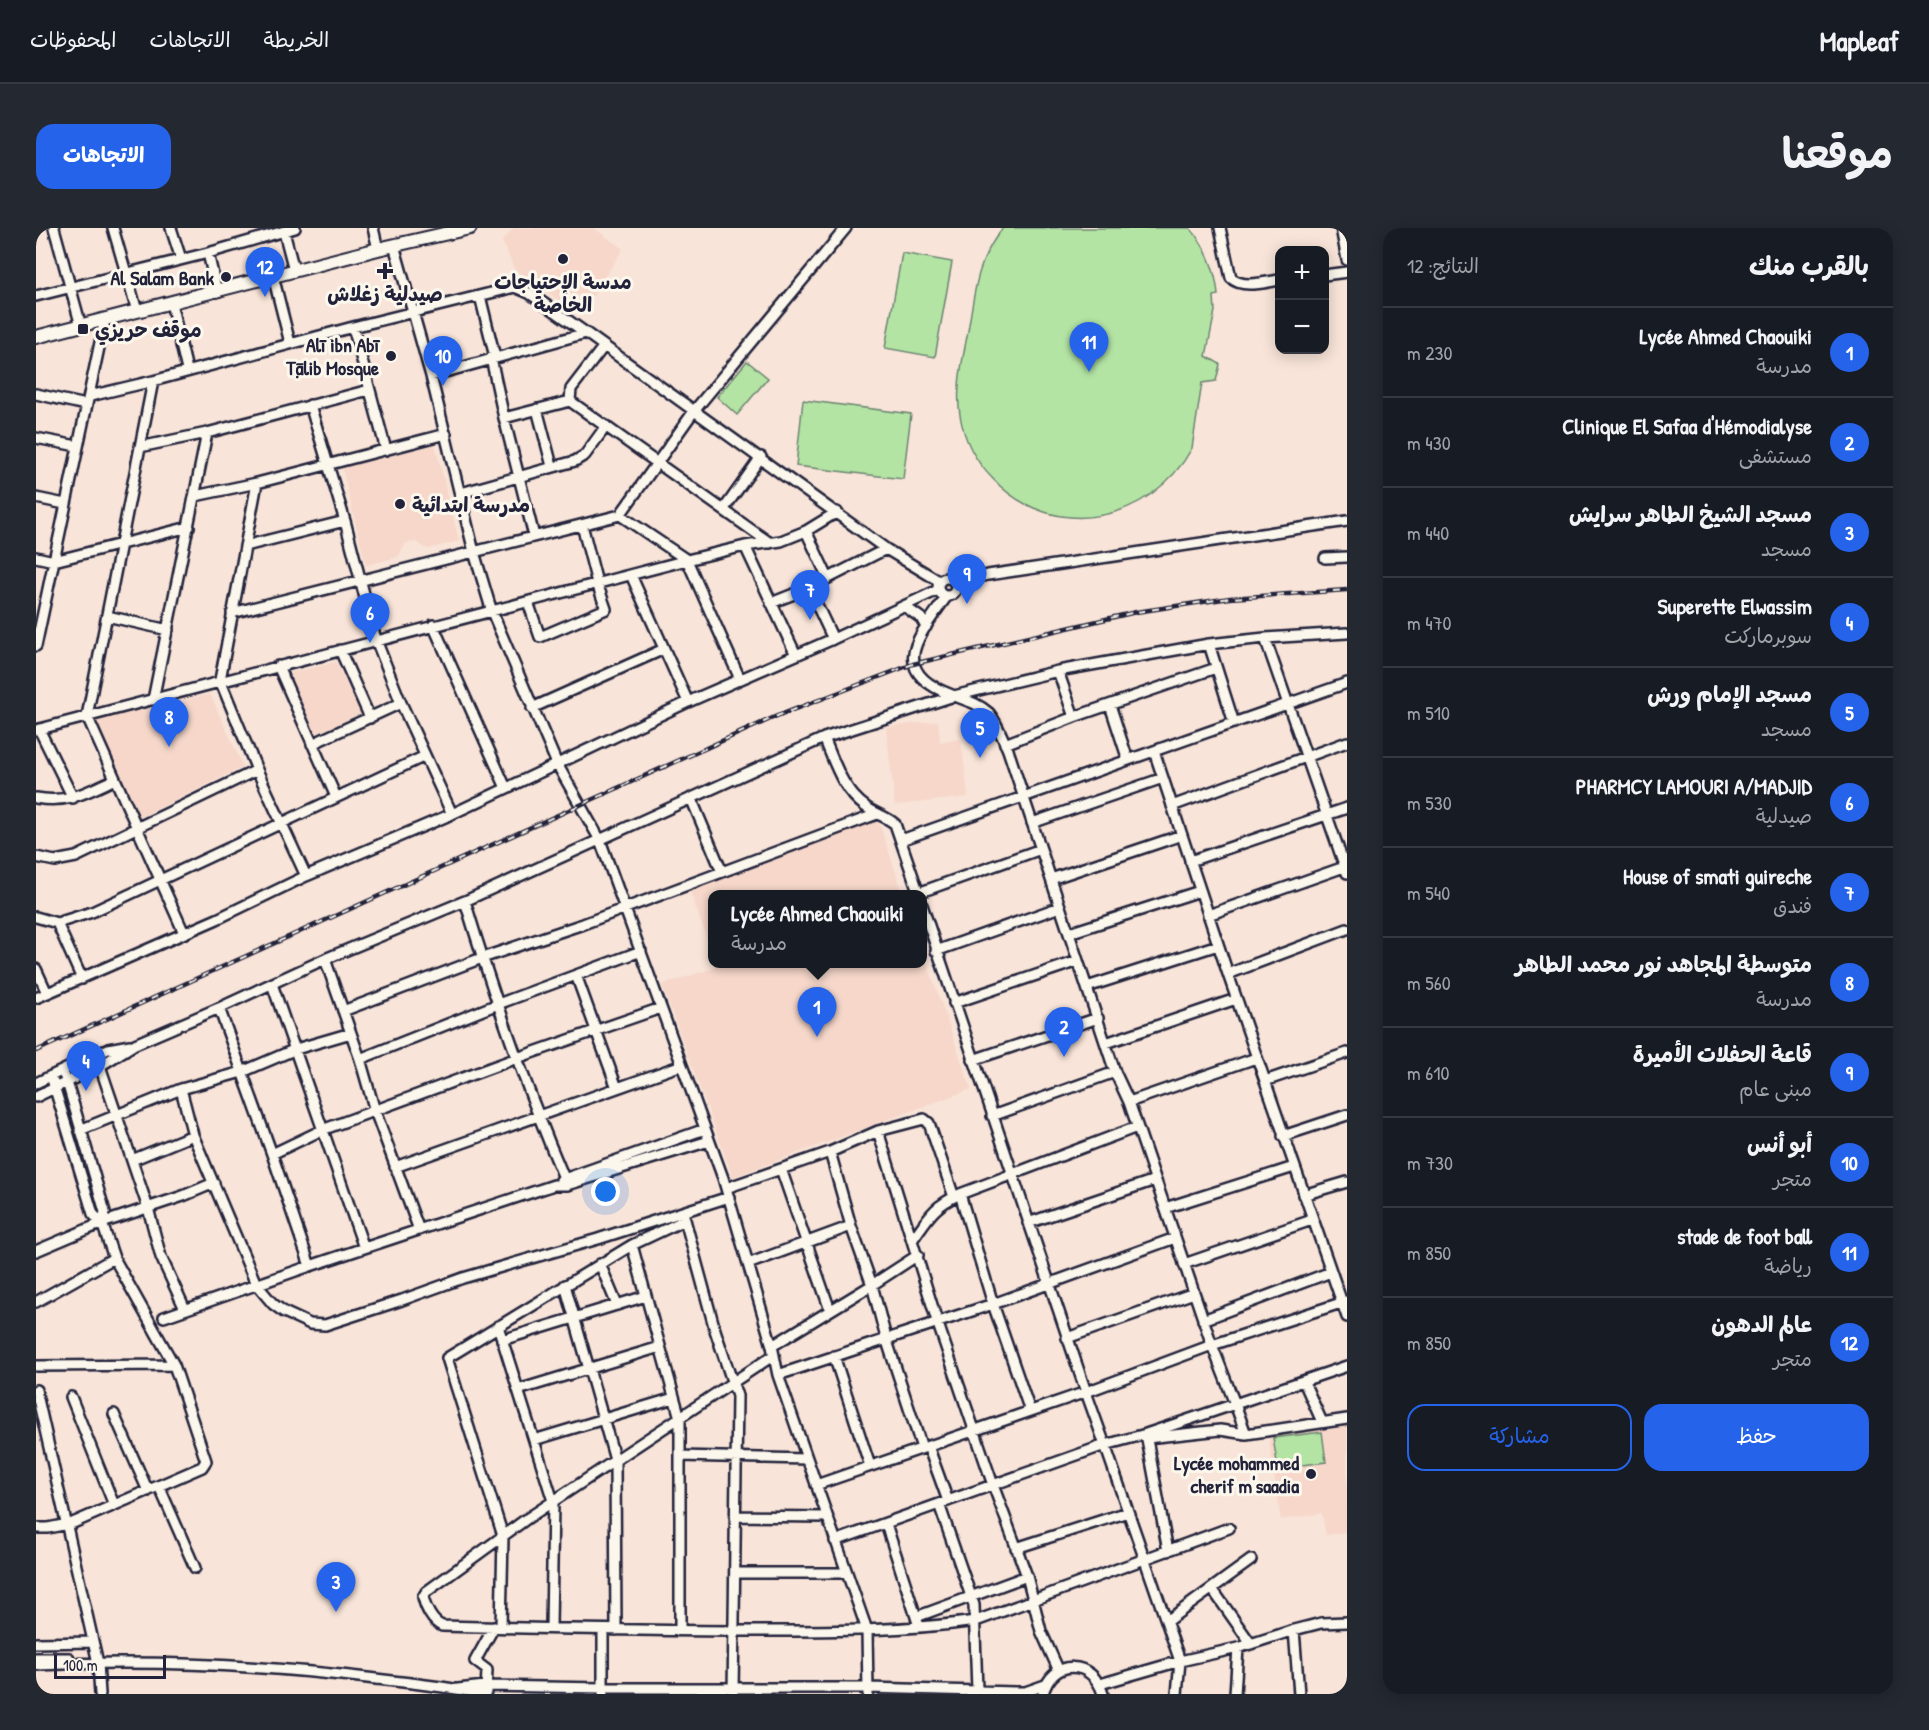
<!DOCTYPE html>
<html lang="ar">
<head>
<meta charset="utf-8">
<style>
	body { margin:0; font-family:"Patrick Hand","Playpen Sans Arabic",sans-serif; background:#242831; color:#f1f3f6; direction:rtl }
	.controls { position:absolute; right:18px; top:18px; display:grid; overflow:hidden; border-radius:12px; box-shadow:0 3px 15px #0003 }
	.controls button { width:54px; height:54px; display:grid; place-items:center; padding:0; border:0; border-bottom:2px solid #363941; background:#171b24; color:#f1f3f6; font:30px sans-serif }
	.scale { position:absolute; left:18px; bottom:15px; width:112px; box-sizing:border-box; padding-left:6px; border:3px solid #22223b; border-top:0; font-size:16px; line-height:21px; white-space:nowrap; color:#22223b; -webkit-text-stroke:4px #fbf7ec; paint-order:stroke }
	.you { position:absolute; left:570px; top:964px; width:21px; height:21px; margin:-15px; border:4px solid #fff; border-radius:50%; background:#1a73e8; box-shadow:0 0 0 9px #1a73e833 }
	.badge { display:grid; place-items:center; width:39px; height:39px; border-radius:50%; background:#2563eb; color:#fff; font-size:20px; font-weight:700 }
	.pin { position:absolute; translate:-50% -50px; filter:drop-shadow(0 2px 3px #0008) }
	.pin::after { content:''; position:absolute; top:32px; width:21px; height:18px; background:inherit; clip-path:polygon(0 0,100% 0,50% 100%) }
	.popup { position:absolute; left:672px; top:662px; width:219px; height:78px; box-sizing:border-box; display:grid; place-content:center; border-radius:12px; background:#171b24; filter:drop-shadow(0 2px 4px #0005); font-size:20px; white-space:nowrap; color:#9ea1a6 }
	.popup b { font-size:22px; color:#f1f3f6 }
	.popup::after { content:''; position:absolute; left:50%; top:100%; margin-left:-12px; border:12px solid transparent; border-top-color:#171b24 }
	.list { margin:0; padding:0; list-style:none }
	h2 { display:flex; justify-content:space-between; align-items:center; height:78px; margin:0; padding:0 24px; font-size:26px }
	h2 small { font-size:20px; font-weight:400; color:#9ea1a6 }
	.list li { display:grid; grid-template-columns:39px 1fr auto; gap:18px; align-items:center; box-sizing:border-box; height:90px; padding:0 24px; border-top:2px solid #363941 }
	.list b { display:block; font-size:22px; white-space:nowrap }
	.list p { margin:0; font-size:20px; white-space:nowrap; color:#9ea1a6 }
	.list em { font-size:20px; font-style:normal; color:#9ea1a6 }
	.actions { display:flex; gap:12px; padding:18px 24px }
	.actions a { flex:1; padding:14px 0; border:2px solid #2563eb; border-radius:18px; text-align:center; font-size:21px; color:#2563eb }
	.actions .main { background:#2563eb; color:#fff }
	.map { position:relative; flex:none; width:1311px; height:1466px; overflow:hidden; direction:ltr; border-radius:18px }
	header { display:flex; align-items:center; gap:36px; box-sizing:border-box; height:84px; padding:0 30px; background:#171b24; border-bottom:2px solid #363941 }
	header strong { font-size:28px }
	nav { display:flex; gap:33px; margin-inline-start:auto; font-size:21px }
	.intro { display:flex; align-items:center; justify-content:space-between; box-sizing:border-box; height:144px; padding:0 36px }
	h1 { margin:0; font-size:42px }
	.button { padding:15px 27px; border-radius:18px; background:#2563eb; color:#fff; font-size:21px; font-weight:700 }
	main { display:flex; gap:36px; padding:0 36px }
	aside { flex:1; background:#171b24; border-radius:18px; box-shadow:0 3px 15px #0003 }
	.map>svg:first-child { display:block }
</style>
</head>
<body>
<header>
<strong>Mapleaf</strong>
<nav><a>الخريطة</a><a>الاتجاهات</a><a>المحفوظات</a></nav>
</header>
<div class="intro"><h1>موقعنا</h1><a class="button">الاتجاهات</a></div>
<main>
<aside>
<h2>بالقرب منك<small>النتائج: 12</small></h2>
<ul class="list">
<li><span class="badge">1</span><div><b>Lycée Ahmed Chaouiki</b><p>مدرسة</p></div><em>230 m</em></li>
<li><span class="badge">2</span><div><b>Clinique El Safaa d'Hémodialyse</b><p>مستشفى</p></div><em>430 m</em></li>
<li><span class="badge">3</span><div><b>مسجد الشيخ الطاهر سرايش</b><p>مسجد</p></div><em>440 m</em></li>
<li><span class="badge">4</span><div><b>Superette Elwassim</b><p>سوبرماركت</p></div><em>470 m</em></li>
<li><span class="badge">5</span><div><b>مسجد الإمام ورش</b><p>مسجد</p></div><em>510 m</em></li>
<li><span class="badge">6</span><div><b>PHARMCY LAMOURI A/MADJID</b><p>صيدلية</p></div><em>530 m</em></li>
<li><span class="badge">7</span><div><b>House of smati guireche</b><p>فندق</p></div><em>540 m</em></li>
<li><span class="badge">8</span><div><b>متوسطة المجاهد نور محمد الطاهر</b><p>مدرسة</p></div><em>560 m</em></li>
<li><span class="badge">9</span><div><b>قاعة الحفلات الأميرة</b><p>مبنى عام</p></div><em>610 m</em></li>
<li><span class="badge">10</span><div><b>أبو أنس</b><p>متجر</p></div><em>730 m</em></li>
<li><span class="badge">11</span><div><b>stade de foot ball</b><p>رياضة</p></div><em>850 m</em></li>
<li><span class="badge">12</span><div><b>عالم الدهون</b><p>متجر</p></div><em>850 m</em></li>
</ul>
<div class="actions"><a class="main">حفظ</a><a>مشاركة</a></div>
</aside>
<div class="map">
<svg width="1311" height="1466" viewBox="0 0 1311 1466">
	<rect width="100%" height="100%" fill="#f8e4d8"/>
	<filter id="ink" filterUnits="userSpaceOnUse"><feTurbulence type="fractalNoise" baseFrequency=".0167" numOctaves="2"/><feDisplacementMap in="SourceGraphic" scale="12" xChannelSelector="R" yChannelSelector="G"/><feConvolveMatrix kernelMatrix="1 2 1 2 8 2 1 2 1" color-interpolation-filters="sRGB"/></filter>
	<g filter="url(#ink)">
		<path fill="#f6d7ca" d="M 478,0 L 558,0 L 587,21 L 553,73 L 540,66 L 531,78 L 479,42 L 466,13 Z
			M 399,217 L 423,313 L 392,321 L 380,314 L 370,315 L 362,329 L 330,337 L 306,239 Z
			M 300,434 L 325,485 L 278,507 L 250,446 Z
			M 174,466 L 207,539 L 101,591 L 59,499 L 60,495 L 64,492 Z
			M 902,493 L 904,514 L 925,511 L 932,569 L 859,577 L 850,499 Z
			M 840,586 L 867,666 L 676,666 L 676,724 L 651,655 Z
			M 886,720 L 935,861 L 697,949 L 626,757 L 681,739 L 680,736 L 886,736 Z
			M 1311,1195 L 1311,1304 L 1290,1307 L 1286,1285 L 1245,1292 L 1232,1207 Z"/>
		<path fill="#b3e4a4" stroke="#6a8370" stroke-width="1.5" d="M 967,0 L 1154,0 C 1170,18 1180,43 1182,67 L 1178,68 L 1179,83 L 1170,128 L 1184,136 L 1180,153 L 1166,155 L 1156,220 C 1115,295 1017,315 957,251 C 940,234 928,212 924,187 C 919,158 928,127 933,97 C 939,60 942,30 967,0 Z
			M 866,25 L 916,34 L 899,129 L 849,120 Z
			M 711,133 L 732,150 L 701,187 L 681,169 Z
			M 767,172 L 875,186 L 867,251 L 760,238 Z
			M 1286,1204 L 1290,1234 L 1242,1240 L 1237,1210 Z"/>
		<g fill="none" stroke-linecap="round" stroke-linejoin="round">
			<g stroke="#22223b" stroke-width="14">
				<path id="minor" d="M 18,0 L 45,98
					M 77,0 L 101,83
					M 135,0 L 145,31
					M 337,0 L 342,21
					M 1184,0 L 1195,50 C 1207,61 1229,54 1244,52
					M 1305,0 L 1311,32
					M 248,4 L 258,42
					M 358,17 L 395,148 L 438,324 L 456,384 L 521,536 L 564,612 L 687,950 L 736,1118 L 742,1147 L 831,1402 L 832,1466
					M 172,25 L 181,64
					M 1288,47 L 1311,44
					M 237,48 L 254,115
					M 0,68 L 172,25 L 259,0
					M 444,68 L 459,129
					M 135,75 L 151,142
					M 317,99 L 350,222
					M 455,130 L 468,190 L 498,308
					M 395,148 L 550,105
					M 117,153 L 51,488 L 148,705
					M 0,166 L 50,177
					M 54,168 L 117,153 L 317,99 L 479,59 L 493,65 L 550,105 L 850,321 L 903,353
					M 534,173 L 535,161 L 568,118
					M 274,177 L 309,293 L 340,412 L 365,475 L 416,586
					M 501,181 L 516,238
					M 468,190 L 534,173 L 734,315
					M 0,210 L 41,218
					M 104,219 L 171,205 L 333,162
					M 221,255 L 184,452 L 221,542 L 270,648
					M 425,265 L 539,233 L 549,227 L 570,198
					M 159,268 L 221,255 L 410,206
					M 0,270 L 29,276
					M 688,281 L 725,229
					M 584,287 L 651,332 L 704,451
					M 770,303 L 792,350
					M 209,318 L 309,293
					M 709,318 L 760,427
					M 0,329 L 18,333 L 153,299
					M 1289,330 L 1311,329
					M 595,347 L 652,474
					M902 359a9 9 0 1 1 18 0a9 9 0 1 1-18 0Z
					M 919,355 L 952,347 L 1311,293
					M 911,368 C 883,408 850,443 916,467 C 929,472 942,475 953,485 C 962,496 966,509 972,522 L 1079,844 L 956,888
					M 492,374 L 504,409 L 570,381 L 561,355 L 546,297
					M 735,375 L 773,360
					M 868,378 L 885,390 L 890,399
					M 196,385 L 584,287 L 658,183 L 810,0
					M 71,388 L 132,402
					M 397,397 L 470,560
					M 1229,410 L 1311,645
					M 797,411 L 773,360 L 850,321
					M 1173,416 L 1198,495
					M 0,418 L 69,91
					M 304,422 L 334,490
					M 242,438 L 300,569
					M 1022,443 L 1038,489
					M 117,472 L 171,205
					M 1074,477 L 1092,532
					M 496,480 L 628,421
					M 3,501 L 37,570
					M 0,502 L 651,332 L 709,318 L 745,313 L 770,303 L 801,284
					M 788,510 C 799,535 806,562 830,579 C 839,586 850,588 859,596 L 883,666
					M 276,516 L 365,475
					M 969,516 L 1038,489 L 1180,440
					M 1118,523 L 1192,746 L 1311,1089
					M 0,570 C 32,576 51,564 79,551
					M 655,570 L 686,644
					M 1136,578 L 1311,514
					M 996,595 L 1127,550
					M 865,612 L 1311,455
					M 0,629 L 19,633 L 40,629 L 221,542
					M 1154,633 L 1311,580
					M 1015,651 L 1146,607
					M 882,665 L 1005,621
					M 429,673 C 458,769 491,864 531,957
					M 886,677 L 1050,1164 L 1176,1117 L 1311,1073
					M 1172,687 L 1311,638
					M 0,689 L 21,695 L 56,684 L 389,528
					M 21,695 L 46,751
					M 1033,705 L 1164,663
					M 900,723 L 1024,679
					M 289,731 L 324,831 L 339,883 L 383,1002
					M 0,741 L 11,765
					M 1192,746 L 1311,701
					M 540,747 L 581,860
					M 236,756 L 328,1020 L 518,957 L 531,957 L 673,913
					M 1051,759 L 1182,717
					M 0,770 L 181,691 L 270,648 L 416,586 L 652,474 L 797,411 L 902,362
					M 918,775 L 1042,733
					M 183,780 L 236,926 L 274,1038 L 328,1020
					M 307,783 L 446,730 L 547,696 L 841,586
					M 315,805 L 260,821 L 206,844 L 145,861 L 157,907 L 220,1056 L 237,1076 L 248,1084 L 274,1096 L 289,1097 L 366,1072 L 427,1050 L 562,1011 L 693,969
					M 1070,815 L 1200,771
					M 1220,830 L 1093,874 L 1176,1117 L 1199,1176 L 1311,1138
					M 324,831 L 462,776 L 605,723
					M 937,832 L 1062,790
					M 64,838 L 112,980 L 125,1029 L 149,1081
					M 26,843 L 31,854 L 69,984 L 66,995
					M 1079,844 L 1093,874
					M 1229,853 L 1311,825
					M 0,855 L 72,821 L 94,817
					M 0,869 L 64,838 L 99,816 L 183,780 L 289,731 L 429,673 L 788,510 L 918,468 L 1022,443 L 1173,416 L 1229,410 L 1311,405
					M 44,902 L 145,861
					M 842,903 L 901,1093 L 957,1257 L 991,1348 L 1005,1403 L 1023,1443
					M 1247,908 L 1311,887
					M 794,924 L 815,998 L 836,1057 L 850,1110 L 886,1220
					M 236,926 L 286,902 L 481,830 L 625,780
					M 96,932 L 157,907
					M 359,939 L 646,837
					M 745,941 L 794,1082
					M 525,952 L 669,901
					M 690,960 L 794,924 L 842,903 L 888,891 L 893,895 L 918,969
					M 924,966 L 957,1076 L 994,1183
					M 1267,967 L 1311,954
					M 1129,980 L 1258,939
					M 648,988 L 679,1102 L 701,1168 L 697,1466
					M 992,995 L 1119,952
					M 877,1011 C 894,987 897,979 924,966 L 1101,899
					M 596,1017 L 644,1190 L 644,1402
					M 0,1023 L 66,995 L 147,968 L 178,955
					M 564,1036 L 581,1077
					M 712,1036 L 815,998
					M 1148,1036 L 1276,992
					M 529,1057 L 579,1232 L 580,1402
					M 0,1074 L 78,1030
					M 128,1089 L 274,1038
					M 1167,1092 L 1295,1044
					M 462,1098 L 517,1273 L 515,1400
					M 1031,1110 L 1158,1065
					M 466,1112 L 610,1068
					M 736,1118 L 836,1057 L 882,1027
					M 738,1127 L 489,1292 L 390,1364 L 387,1369 C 389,1379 396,1394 406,1398 C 513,1401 619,1403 726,1403 C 798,1403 869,1403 940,1393 L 1193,1300
					M 798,1128 L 834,1238
					M 0,1138 L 138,1137
					M 742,1147 L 957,1076 L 1139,1010
					M 1268,1154 L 1286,1194
					M 0,1162 L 62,1435 L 64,1466
					M 482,1162 L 624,1119
					M 35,1169 L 78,1277
					M 78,1186 L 112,1263
					M 1110,1206 L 1132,1323
					M 1111,1210 L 1184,1202 L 1210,1206 L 1311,1191
					M 498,1212 L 638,1170
					M 892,1218 L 912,1273
					M 644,1228 L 771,1231
					M 780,1257 L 1050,1164 L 1069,1217 L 1110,1206 L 1199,1176 L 1210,1206
					M 123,1258 L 159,1340
					M 903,1276 L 938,1377 L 941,1462
					M 700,1288 L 790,1289
					M 850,1296 L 882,1395
					M 0,1300 L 12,1300 L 37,1295 L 166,1239 L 170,1233 L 138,1137 L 78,1030 L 66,995 L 57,986 L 15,848
					M 799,1313 L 1069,1217 L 1144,1433 L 1141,1466
					M 980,1320 L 1092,1284
					M 699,1345 L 810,1345
					M 1177,1362 L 1215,1416
					M 880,1389 L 991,1348
					M 1131,1393 L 1215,1332
					M 465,1399 L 467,1308 L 411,1130 L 596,1017 L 649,992
					M 1258,1402 L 1263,1466
					M 0,1415 L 56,1414
					M 0,1430 L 33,1430
					M 0,1437 C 113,1432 228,1437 340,1451 C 376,1455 413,1459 448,1466
					M 1064,1456 L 1144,1433 L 1202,1420 L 1258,1402 L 1285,1395 L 1311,1394
					M 422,1461 L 449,1458 L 567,1460 L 832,1460 L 979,1464 L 989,1464 L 1009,1457
					M 450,1464 L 451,1442 L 439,1433 L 458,1399
					M 567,1465 L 567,1402
					M 1007,1466 C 1016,1430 1057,1431 1067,1466
					M 1199,1466 L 1202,1420"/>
			</g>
			<g stroke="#22223b" stroke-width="16">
				<path id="major" d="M 0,109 L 342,21 L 434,0"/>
			</g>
			<use href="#minor" stroke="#fbf7ec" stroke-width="9"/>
			<use href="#major" stroke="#fbf7ec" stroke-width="12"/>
			<g stroke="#22223b" stroke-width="4.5">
				<path id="rail" d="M 0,823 L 741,488 L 877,436 L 1100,384 L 1194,370 L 1311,362"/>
			</g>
			<use href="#rail" stroke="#fbf7ec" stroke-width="2" stroke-dasharray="7" stroke-linecap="butt"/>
		</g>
	</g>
	<g fill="#22223b" stroke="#fbf7ec" stroke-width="2">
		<circle cx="527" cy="31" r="6"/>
		<path d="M346 34h6v6h6v6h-6v6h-6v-6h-6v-6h6z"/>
		<circle cx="190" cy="49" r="6"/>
		<rect x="41" y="95" width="12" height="12" rx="3"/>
		<circle cx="355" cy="128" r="6"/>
		<circle cx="364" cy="276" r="6"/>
		<circle cx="1275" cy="1246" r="6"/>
	</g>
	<g text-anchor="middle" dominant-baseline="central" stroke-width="6" stroke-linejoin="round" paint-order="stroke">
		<g font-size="20" font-weight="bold" fill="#22223b" stroke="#fbf7ec" text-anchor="end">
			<text x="178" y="49">Al Salam Bank</text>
			<text x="527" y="53" text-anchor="middle">مدسة الإحتياجات<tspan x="527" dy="23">الخاصة</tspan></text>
			<text x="349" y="65" text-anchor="middle">صيدلية زغلاش</text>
			<text x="59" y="101" text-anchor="start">موقف حريزي</text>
			<text x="343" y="116">Alī ibn Abī<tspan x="343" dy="23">Ṭālib Mosque</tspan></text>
			<text x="376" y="276" text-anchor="start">مدرسة ابتدائية</text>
			<text x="1263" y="1234">Lycée mohammed<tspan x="1263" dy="23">cherif m'saadia</tspan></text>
		</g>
	</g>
</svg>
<div class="controls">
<button>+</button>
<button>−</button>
</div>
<div class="scale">100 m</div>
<div class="you"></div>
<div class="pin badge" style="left:781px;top:809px">1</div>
<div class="popup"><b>Lycée Ahmed Chaouiki</b>مدرسة</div>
<div class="pin badge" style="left:1028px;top:829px">2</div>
<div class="pin badge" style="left:300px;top:1384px">3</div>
<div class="pin badge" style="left:50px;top:863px">4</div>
<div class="pin badge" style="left:944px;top:530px">5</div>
<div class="pin badge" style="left:334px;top:415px">6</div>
<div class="pin badge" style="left:774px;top:392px">7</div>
<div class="pin badge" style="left:133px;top:519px">8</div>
<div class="pin badge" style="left:931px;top:376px">9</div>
<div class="pin badge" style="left:407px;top:158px">10</div>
<div class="pin badge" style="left:1053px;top:144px">11</div>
<div class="pin badge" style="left:229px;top:69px">12</div>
</div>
</main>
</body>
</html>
